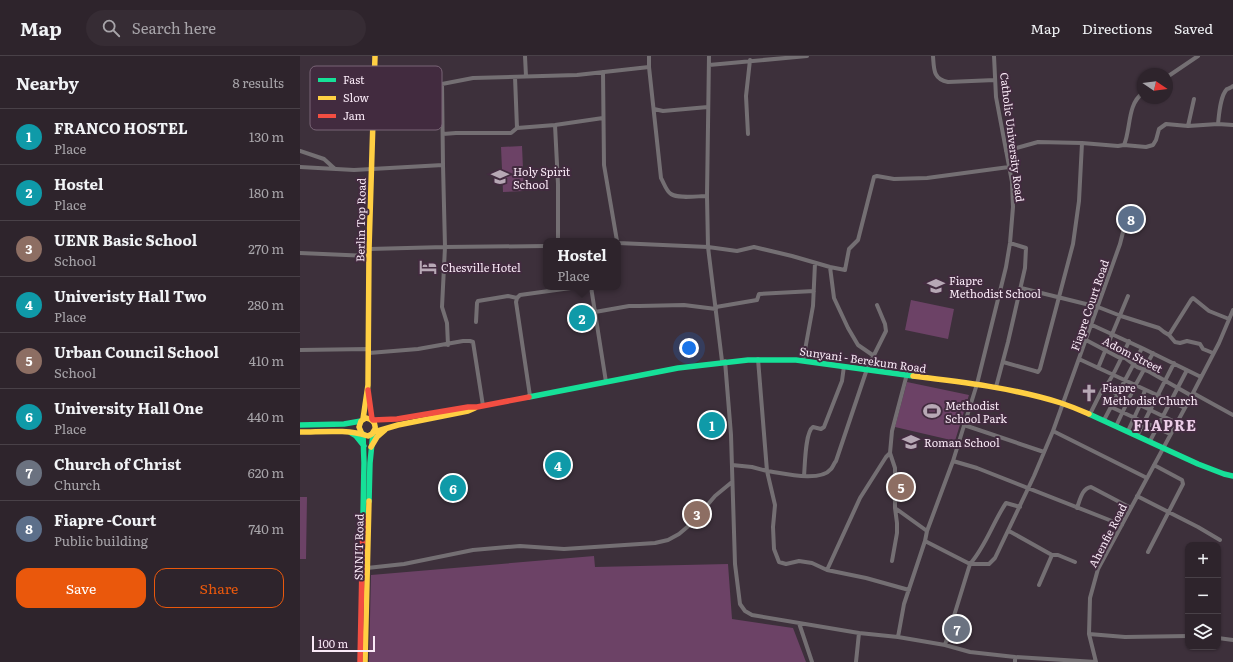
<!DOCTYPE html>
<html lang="en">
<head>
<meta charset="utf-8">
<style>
	body { margin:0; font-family:Literata,serif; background:#362c34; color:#f1f3f6 }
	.controls { position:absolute; right:12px; bottom:12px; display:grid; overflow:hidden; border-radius:8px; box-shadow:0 1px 3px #0004 }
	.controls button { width:36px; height:36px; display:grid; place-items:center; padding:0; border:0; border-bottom:1px solid #494148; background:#2e242c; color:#f1f3f6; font:20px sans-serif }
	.compass { position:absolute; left:837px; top:12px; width:36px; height:36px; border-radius:50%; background:#2e242c; box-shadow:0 1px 3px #0004; rotate:103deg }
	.scale { position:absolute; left:12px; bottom:10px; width:63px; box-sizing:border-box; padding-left:4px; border:2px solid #f9e9f6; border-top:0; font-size:11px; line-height:14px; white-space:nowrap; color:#f9e9f6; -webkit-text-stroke:3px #422b3f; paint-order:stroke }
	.you { position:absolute; left:389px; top:292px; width:14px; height:14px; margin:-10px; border:3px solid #fff; border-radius:50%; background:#1a73e8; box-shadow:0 0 0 6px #1a73e833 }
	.badge { display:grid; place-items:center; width:26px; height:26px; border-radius:50%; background:#ea580c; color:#fff; font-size:13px; font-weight:700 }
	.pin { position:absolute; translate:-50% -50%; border:2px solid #fff; box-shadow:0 1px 4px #0006 }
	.popup { position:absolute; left:243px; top:182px; width:78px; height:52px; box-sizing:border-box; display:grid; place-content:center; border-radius:8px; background:#2e242c; filter:drop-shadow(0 1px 3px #0005); font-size:13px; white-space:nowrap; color:#a7a4a9 }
	.popup b { font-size:15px; color:#f1f3f6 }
	.popup::after { content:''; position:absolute; left:50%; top:100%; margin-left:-8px; border:8px solid transparent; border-top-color:#2e242c }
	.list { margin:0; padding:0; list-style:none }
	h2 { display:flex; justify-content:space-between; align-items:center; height:52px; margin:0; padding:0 16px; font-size:17px }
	h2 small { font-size:13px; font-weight:400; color:#a7a4a9 }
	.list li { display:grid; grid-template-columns:26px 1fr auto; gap:12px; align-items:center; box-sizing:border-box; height:56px; padding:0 16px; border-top:1px solid #494148 }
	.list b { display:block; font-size:15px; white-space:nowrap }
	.list p { margin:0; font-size:13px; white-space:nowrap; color:#a7a4a9 }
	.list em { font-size:13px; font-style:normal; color:#a7a4a9 }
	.actions { display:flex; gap:8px; padding:12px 16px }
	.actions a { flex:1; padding:9px 0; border:1px solid #ea580c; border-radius:12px; text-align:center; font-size:14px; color:#ea580c }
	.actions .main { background:#ea580c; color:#fff }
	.icon { flex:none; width:22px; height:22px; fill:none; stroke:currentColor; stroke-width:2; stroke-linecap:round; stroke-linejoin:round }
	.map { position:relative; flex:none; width:933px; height:606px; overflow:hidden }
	header { display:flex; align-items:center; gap:24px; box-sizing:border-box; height:56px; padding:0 20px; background:#2e242c; border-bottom:1px solid #494148 }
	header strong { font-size:19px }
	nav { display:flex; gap:22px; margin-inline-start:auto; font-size:14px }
	.search { width:280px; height:36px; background:#362c34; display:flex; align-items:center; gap:10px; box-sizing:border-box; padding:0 14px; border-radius:22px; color:#a7a4a9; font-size:15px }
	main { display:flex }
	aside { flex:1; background:#2e242c }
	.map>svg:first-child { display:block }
</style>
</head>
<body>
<header>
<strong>Map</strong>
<div class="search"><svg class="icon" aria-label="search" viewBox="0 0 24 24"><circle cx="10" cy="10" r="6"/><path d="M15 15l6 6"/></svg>Search here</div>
<nav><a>Map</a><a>Directions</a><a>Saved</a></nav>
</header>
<main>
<aside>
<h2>Nearby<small>8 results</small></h2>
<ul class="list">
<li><span class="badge" style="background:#0f9aa8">1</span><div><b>FRANCO HOSTEL</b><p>Place</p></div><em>130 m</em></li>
<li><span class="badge" style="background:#0f9aa8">2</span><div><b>Hostel</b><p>Place</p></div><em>180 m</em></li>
<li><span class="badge" style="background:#8d6e63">3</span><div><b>UENR Basic School</b><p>School</p></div><em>270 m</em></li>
<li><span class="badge" style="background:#0f9aa8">4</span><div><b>Univeristy Hall Two</b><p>Place</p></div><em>280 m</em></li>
<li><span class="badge" style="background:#8d6e63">5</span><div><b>Urban Council School</b><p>School</p></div><em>410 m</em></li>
<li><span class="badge" style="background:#0f9aa8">6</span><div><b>University Hall One</b><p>Place</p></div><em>440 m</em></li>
<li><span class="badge" style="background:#6b7280">7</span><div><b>Church of Christ</b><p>Church</p></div><em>620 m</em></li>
<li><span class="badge" style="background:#5c6f8a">8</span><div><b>Fiapre -Court</b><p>Public building</p></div><em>740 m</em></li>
</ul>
<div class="actions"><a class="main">Save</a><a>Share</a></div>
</aside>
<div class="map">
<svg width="933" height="606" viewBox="0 0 933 606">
	<rect width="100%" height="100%" fill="#3d303b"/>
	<path fill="#6c4266" d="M 222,90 L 224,135 L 203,136 L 201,91 Z
		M 611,244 L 654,253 L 648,283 L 605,274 Z
		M 607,326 L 669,339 L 655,385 L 595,371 Z
		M 0,441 L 7,441 L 6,503 L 0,503 Z
		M 294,500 L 295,511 L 428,508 L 432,563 L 493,572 L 506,606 L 69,606 L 71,519 Z"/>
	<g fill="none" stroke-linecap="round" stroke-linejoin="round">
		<path stroke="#746f73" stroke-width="4" d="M 225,0 L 226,20
			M 409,0 L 407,140 L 408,191 L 437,195 L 454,191 L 492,200 L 530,211 L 545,214 L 549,193 L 558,184 L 574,121 L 577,120 L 594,123 L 627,122 L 709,111
			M 633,0 C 634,13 633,23 648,26 L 695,24
			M 694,0 L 696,41 L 712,126 L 713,151 L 710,187 L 706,211 L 677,328 L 653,405 L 677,412 L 822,469
			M 409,9 L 507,0
			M 349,11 L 361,122 C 364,127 366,135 371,138 C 378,143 398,140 407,140
			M 303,16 L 304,109 L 317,185
			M 215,21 L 217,72
			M 867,21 L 898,0
			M 75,28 L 142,28
			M 354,53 L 363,55 L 408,51
			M 918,68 C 919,59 920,40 927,33 C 928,33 932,31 933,30
			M 255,69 L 258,128 L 258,185
			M 888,70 L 894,43
			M 143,78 L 156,77 L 211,77 L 217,72 L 255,69 L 303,62
			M 448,78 L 446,40 L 450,4
			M 824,89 C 831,73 827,48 843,37
			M 0,95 L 24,103 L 35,113
			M 706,95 L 738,86 L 782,87 L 818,90 L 824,89 L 846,91 L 853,89 L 856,84 L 859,73 L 866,68 L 888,70 L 918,68 L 933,69
			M 143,109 L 142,28 L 173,22 L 277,19 L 349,11 L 349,0
			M 0,111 L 54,114 L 143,109 L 145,191 L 69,193
			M 318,187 L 408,191 L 422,305
			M 0,197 L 69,200
			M 530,211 L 534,242 L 548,272 L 558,289 L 574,300
			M 291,231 L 306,326
			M 721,232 L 798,251 L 821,260 L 859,272 L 864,276 L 869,279 L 875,286 L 880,287 L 887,285 L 900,288 L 903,293 L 913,297
			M 416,251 L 457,244 L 459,238 L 514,235
			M 295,256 L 329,250 L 339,250 L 384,249 L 416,253
			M 176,266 L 177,247 L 178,245 L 208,240 L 217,242
			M 792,269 L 842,292 L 901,321
			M 869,279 L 891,244 L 893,242 L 909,255 L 929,263
			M 786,284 L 818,301 L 825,302 L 837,311 L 848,315 L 892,340
			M 148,289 L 147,267 L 142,251 L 145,191 L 246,190
			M 0,294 L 69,293
			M 69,297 L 118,293 L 163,285 L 170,285 L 173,286 L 183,350
			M 458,303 L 467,415 C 482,417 520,427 531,413 C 533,411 534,407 536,405 L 567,313 L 586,275 L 585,268 L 577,249
			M 779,303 L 885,352
			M 425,305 L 431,379 L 435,508 L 440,548 L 445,555 L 452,559 L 559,577 L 556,606
			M 503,305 L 513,250 L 515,207
			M 703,306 L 735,315 L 738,316 L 740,313 L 773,188 L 779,145 L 782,87
			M 798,312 L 828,240
			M 696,331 L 708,286 L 725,212 L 726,192 L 710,187
			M 805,332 L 877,367
			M 893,337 L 933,359
			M 230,340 L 216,246 L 217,242 L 220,239 L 278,231
			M 811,351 L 870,378
			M 790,358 L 802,334 C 810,329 824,296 829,285
			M 804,364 L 842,292
			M 664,369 L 744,396
			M 816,370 L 835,330 L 853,297
			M 753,375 L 847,422
			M 828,375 L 840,349 L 845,334
			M 837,380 L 874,307
			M 850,385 L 887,314
			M 432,409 L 452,411 L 467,415 L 475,449 L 473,471 L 474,493 L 479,506 L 486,508 L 499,505 L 512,507 L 527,514 L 566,522 L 609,534
			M 504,420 C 505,410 505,376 513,371 L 521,373 L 524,371 L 542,325 L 544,310
			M 837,440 L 898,471 L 920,484
			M 595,452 L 627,475
			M 777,452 C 780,444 782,432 791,431 L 831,452
			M 709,475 L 752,499 L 739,529
			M 625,485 L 670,508 L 689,508 L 695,502 L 734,420 L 753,375 L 820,188 L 824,172 L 822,155
			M 848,496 L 883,428 L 882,424 L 854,409
			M 752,499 L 758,499 L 775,506
			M 592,505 L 597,477 L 597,467 L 595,452 L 595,412 L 590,397 L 592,375 L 607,318
			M 67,512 L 104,508 L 173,494 L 220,490 L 264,493 L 355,487 L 368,484 L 379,478 L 392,467 L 415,440 L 432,426
			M 527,514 L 560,442 L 586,401 L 590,397
			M 499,567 L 512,606
			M 559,577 L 598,581 L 645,589
			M 789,578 L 796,606
			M 888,580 L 825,581 L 789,578 L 790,542 L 798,513 L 893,337 L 919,287 L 933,254
			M 598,581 L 604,548 L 625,485 L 627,475 L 653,405
			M 918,582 L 933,584
			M 715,601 L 796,606
			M 715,606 L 715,601 L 670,596 L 645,589 L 670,508 C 686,490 693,466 706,447 L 720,451"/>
		<path stroke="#16e098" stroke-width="5.5" d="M 229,341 L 378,312 L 448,304 L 496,304 L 613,320
			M 789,358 L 898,408 L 924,418 L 933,420
			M 0,369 L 44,368 L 61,365
			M 51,377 L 56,380 L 64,390
			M 69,445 L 70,407 L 73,377
			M 63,460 L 64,407 L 63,378"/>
		<path stroke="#ffcf43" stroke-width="5.5" d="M 613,320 C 663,326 713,332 761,347 C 770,350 780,354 789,358
			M 63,363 L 68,329 L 69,193 L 75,0
			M 0,376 C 22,376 47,373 68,380 L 72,378 L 75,373 C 76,366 72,363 66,362 L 61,365 L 59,371 L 62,378
			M 74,376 L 98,369 L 168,355 L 175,352
			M 71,391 L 77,381 L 85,374
			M 65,606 L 69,445"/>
		<path stroke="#f24e42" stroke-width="5.5" d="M 68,334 L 72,363
			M 73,364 L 97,363 L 168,351 L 177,351 L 229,341
			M 60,606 L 63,460"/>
	</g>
	<defs>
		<g id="school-bare" transform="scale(1.38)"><path d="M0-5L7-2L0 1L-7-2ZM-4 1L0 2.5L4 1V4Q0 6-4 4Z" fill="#b7a8b5" stroke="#422b3f" stroke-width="2.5" paint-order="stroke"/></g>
		<g id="hotel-bare" transform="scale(1.38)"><path d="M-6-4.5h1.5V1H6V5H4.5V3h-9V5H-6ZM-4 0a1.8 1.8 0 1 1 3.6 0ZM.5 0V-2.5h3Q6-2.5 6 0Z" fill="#b7a8b5" stroke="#422b3f" stroke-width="2.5" paint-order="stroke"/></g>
		<g id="church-bare" transform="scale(1.38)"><path d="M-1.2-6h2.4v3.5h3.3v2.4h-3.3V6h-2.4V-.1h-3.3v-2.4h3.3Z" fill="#b7a8b5" stroke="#422b3f" stroke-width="2.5" paint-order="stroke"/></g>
		<g id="stadium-bare" transform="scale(1.38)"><path d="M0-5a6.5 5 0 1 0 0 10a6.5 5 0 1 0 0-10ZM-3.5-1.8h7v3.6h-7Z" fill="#b7a8b5" stroke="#422b3f" stroke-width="2.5" paint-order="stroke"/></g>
	</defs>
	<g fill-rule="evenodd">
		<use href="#school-bare" x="200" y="121"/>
		<use href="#hotel-bare" x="128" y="211"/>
		<use href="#school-bare" x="636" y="230"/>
		<use href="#church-bare" x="789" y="337"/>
		<use href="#stadium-bare" x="632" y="355"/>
		<use href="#school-bare" x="611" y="386"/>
	</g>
	<g text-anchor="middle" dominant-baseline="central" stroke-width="4" stroke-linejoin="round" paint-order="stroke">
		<g font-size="11" fill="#f9e9f6" stroke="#422b3f">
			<text transform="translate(713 81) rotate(83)">Catholic University Road</text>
			<text transform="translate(60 164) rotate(-89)">Berlin Top Road</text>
			<text transform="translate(789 249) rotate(-71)">Fiapre Court Road</text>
			<text transform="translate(833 298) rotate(27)">Adom Street</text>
			<text transform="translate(563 303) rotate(8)">Sunyani - Berekum Road</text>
			<text transform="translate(807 479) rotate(-63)">Ahenfie Road</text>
			<text transform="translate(58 491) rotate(-89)">SNNIT Road</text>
		</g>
		<g font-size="11" fill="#f9e9f6" stroke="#422b3f" text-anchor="start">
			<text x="213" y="115">Holy Spirit<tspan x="213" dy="13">School</tspan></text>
			<text x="141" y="211">Chesville Hotel</text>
			<text x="649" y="224">Fiapre<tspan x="649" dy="13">Methodist School</tspan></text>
			<text x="802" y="331">Fiapre<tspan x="802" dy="13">Methodist Church</tspan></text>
			<text x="645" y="349">Methodist<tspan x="645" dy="13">School Park</tspan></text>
			<text x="624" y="386">Roman School</text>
		</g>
		<g font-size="15" font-weight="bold" letter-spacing="1" fill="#eccde7" stroke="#422b3f">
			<text x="865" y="368">FIAPRE</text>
		</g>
	</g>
	<rect x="10" y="10" width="132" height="64" rx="6" fill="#422b3f" stroke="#796476" stroke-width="1"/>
	<rect x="18" y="22" width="18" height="4" fill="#16e098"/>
	<rect x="18" y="40" width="18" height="4" fill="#ffcf43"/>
	<rect x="18" y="58" width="18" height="4" fill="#f24e42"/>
	<g font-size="11" fill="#f9e9f6">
		<text x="43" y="28">Fast</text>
		<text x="43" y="46">Slow</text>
		<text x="43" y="64">Jam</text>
	</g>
</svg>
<div class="controls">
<button>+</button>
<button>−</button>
<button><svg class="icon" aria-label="layers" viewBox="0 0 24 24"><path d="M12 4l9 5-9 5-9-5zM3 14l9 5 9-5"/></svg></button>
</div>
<svg class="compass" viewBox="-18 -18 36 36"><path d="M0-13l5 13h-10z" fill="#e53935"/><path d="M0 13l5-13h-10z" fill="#a7a4a9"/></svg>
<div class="scale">100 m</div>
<div class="you"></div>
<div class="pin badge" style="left:412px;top:369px;background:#0f9aa8">1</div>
<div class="pin badge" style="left:282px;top:262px;background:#0f9aa8">2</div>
<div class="popup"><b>Hostel</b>Place</div>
<div class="pin badge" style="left:397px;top:458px;background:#8d6e63">3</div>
<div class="pin badge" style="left:258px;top:409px;background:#0f9aa8">4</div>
<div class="pin badge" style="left:601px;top:431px;background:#8d6e63">5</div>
<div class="pin badge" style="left:153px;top:432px;background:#0f9aa8">6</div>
<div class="pin badge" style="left:657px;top:573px;background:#6b7280">7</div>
<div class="pin badge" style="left:831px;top:163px;background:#5c6f8a">8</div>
</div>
</main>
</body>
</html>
